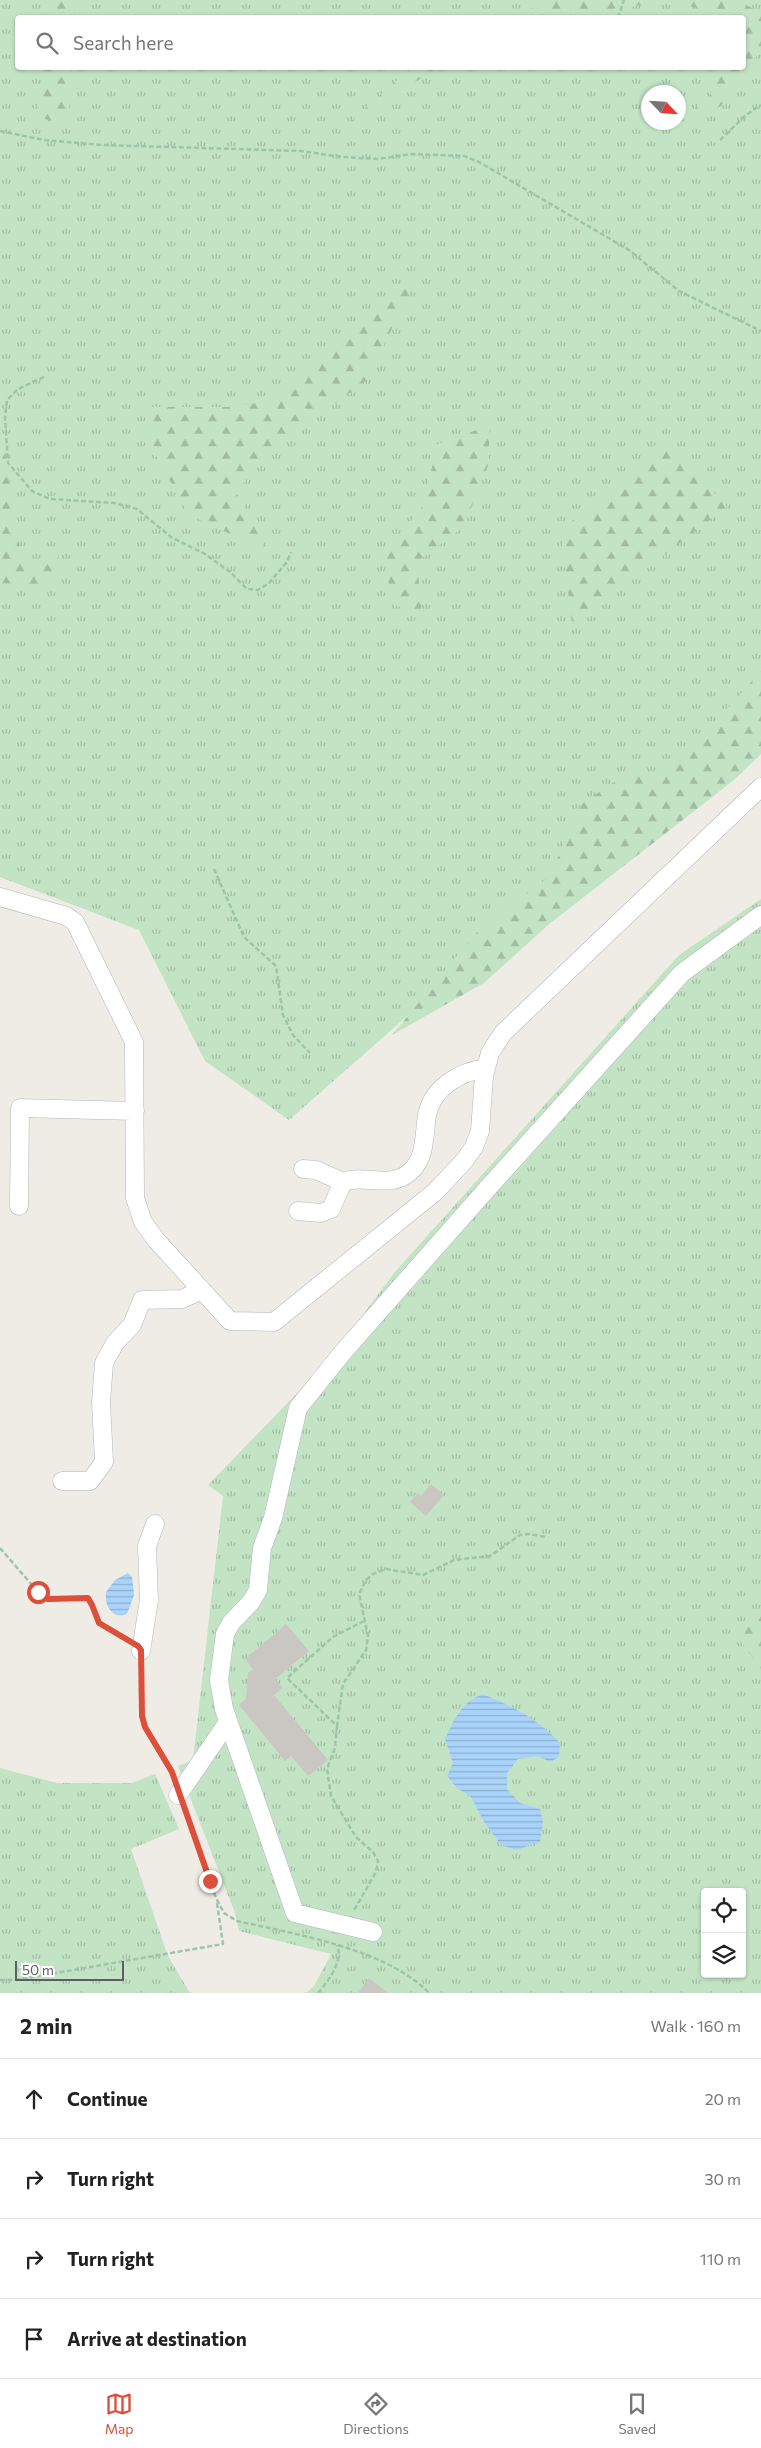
<!DOCTYPE html>
<html lang="en">
<head>
<meta charset="utf-8">
<style>
	body { margin:0; font-family:Commissioner,sans-serif; background:#f2f2f2; color:#222 }
	.controls { position:absolute; right:15px; bottom:15px; display:grid; overflow:hidden; border-radius:5px; box-shadow:0 1px 4px #0004 }
	.controls button { width:45px; height:45px; display:grid; place-items:center; padding:0; border:0; border-bottom:1px solid #e0e0e0; background:#fff; color:#222; font:25px sans-serif }
	.compass { position:absolute; left:641px; top:85px; width:45px; height:45px; border-radius:50%; background:#fff; box-shadow:0 1px 4px #0004; rotate:115deg }
	.scale { position:absolute; left:15px; bottom:12px; width:109px; box-sizing:border-box; padding-left:5px; border:2px solid #5c6064; border-top:0; font-size:14px; line-height:18px; white-space:nowrap; color:#5c6064; -webkit-text-stroke:4px #fff; paint-order:stroke }
	.stop { position:absolute; width:15px; height:15px; margin:-11px; border:4px solid #dd4e3b; border-radius:50%; background:#fff }
	.stop.end { background:#dd4e3b; border-color:#fff; box-shadow:0 1px 5px #0008 }
	.list { margin:0; padding:0; list-style:none }
	h2 { display:flex; justify-content:space-between; align-items:center; height:65px; margin:0; padding:0 20px; font-size:21px }
	h2 small { font-size:16px; font-weight:400; color:#767676 }
	.list li { display:grid; grid-template-columns:32px 1fr auto; gap:15px; align-items:center; box-sizing:border-box; height:80px; padding:0 20px; border-top:1px solid #e0e0e0 }
	.list b { display:block; font-size:19px; white-space:nowrap }
	.list em { font-size:16px; font-style:normal; color:#767676 }
	.icon { flex:none; width:28px; height:28px; fill:none; stroke:currentColor; stroke-width:2; stroke-linecap:round; stroke-linejoin:round }
	.map { position:relative; flex:none; width:761px; height:1993px; overflow:hidden }
	.search { position:absolute; background:#fff; box-shadow:0 1px 4px #0004; left:15px; right:15px; top:15px; height:55px; display:flex; align-items:center; gap:12px; box-sizing:border-box; padding:0 18px; border-radius:5px; color:#767676; font-size:19px }
	.sheet { height:385px; background:#fff }
	nav { display:flex; justify-content:space-around; align-items:center; box-sizing:border-box; height:70px; border-top:1px solid #e0e0e0; background:#fff; font-size:14px; color:#767676 }
	nav a { display:grid; justify-items:center; gap:2px }
	nav .on { color:#dd4e3b }
	.map>svg:first-child { display:block }
</style>
</head>
<body>
<div class="map">
<svg width="761" height="1993" viewBox="0 0 761 1993">
	<defs>
		<pattern id="grass-tufts" width="24" height="20" patternUnits="userSpaceOnUse" patternTransform="scale(1.25)"><rect width="24" height="20" fill="#c3e4c4"/><path d="M3 7l-1-3M5 7V3M7 7l1-3M15 17l-1-3M17 17v-4M19 17l1-3" fill="none" stroke="#a2bca3"/></pattern>
		<pattern id="forest-firs" width="22" height="20" patternUnits="userSpaceOnUse" patternTransform="scale(1.25)"><rect width="22" height="20" fill="#c3e4c4"/><path d="M5 1l3.5 6h-7zM16 11l3.5 6h-7z" fill="#a2bca3"/></pattern>
		<pattern id="water-rules" width="6" height="5" patternUnits="userSpaceOnUse" patternTransform="scale(1.25)"><rect width="6" height="5" fill="#a9d3f9"/><path d="M0 2.5h6" fill="none" stroke="#8dafcd"/></pattern>
	</defs>
	<rect width="100%" height="100%" fill="#eeece5"/>
	<path fill="url(#grass-tufts)" fill-rule="evenodd" d="M 0,0 L 761,0 L 761,695 L 470,961 L 289,1120 L 205,1061 L 139,930 L 0,877 ZM 18,18 L 744,18 L 744,68 L 18,68 ZM 648,92 L 678,92 L 678,122 L 648,122 Z
		M 761,899 L 761,1993 L 306,1993 L 314,1986 L 331,1954 L 239,1931 L 235,1913 L 178,1766 L 193,1760 L 223,1496 L 208,1485 L 330,1359 L 394,1273 L 679,955 ZM 705,1892 L 742,1892 L 742,1974 L 705,1974 Z
		M 0,1768 L 57,1783 L 132,1783 L 155,1774 L 179,1829 L 131,1849 L 168,1956 L 190,1993 L 0,1993 Z"/>
	<path fill="url(#forest-firs)" d="M 49,0 L 77,0 L 75,17 L 47,17 Z
		M 557,0 L 664,0 L 584,17 L 506,17 Z
		M 674,0 L 737,0 L 761,13 L 761,50 L 721,106 L 668,131 L 709,97 L 721,68 L 744,68 L 744,18 L 712,17 L 710,13 Z
		M 42,68 L 72,68 L 68,126 L 38,117 Z
		M 411,68 L 437,68 L 339,132 Z
		M 421,269 L 367,380 L 269,452 L 236,492 L 269,552 L 189,515 L 151,447 L 152,407 L 229,407 L 277,400 Z
		M 0,419 L 22,561 L 59,555 L 52,590 L 0,582 Z
		M 490,425 L 488,466 L 464,526 L 417,562 L 422,613 L 393,605 L 383,553 L 421,510 L 438,444 Z
		M 668,442 L 727,507 L 572,625 L 561,530 Z
		M 761,671 L 761,754 L 734,780 L 548,925 L 484,983 L 392,1035 L 476,933 L 549,877 L 582,804 L 614,782 L 674,768 Z
		M 761,1614 L 761,1669 L 730,1627 Z"/>
	<path fill="url(#water-rules)" d="M 128,1573 L 132,1577 L 134,1595 L 127,1614 C 112,1620 104,1605 106,1592 L 115,1580 Z
		M 482,1694 C 514,1707 536,1717 560,1743 L 559,1757 L 550,1762 L 538,1756 L 518,1759 L 507,1773 L 507,1789 L 520,1803 L 540,1809 L 543,1822 L 540,1842 L 516,1850 L 501,1845 L 484,1822 L 471,1797 L 457,1788 L 447,1776 L 453,1763 L 445,1739 C 455,1718 460,1704 482,1694 Z"/>
	<path fill="#cac7c2" d="M 431,1484 L 444,1495 L 426,1516 L 410,1502 L 418,1493 L 421,1496 Z
		M 286,1624 L 309,1651 L 275,1679 L 283,1688 L 274,1695 L 328,1760 L 308,1776 L 291,1756 L 285,1761 L 239,1705 L 246,1698 L 248,1673 L 253,1669 L 245,1659 Z
		M 369,1978 L 388,1993 L 358,1993 Z"/>
	<g fill="none" stroke-linecap="round" stroke-linejoin="round">
		<g stroke="#b2b5b9" stroke-width="19">
			<path id="minor" d="M 0,897 L 66,916 L 75,922 L 134,1042 L 135,1198 L 143,1222 L 156,1240 L 230,1321 L 274,1322 L 435,1192 L 464,1161 L 474,1147 L 480,1131 L 484,1076 L 490,1053 L 503,1033 L 761,787
				M 303,1169 L 316,1170 L 343,1182
				M 19,1206 L 20,1108 L 135,1111
				M 298,1211 L 321,1213 L 331,1209 L 343,1182 C 366,1173 391,1191 412,1170 C 426,1156 424,1133 427,1115 C 433,1087 459,1072 486,1068
				M 62,1481 L 90,1481 L 104,1462 L 101,1402 L 104,1363 L 115,1343 L 132,1325 L 142,1300 L 182,1299 L 202,1290
				M 141,1651 L 149,1600 L 147,1546 L 155,1524
				M 178,1795 L 228,1722
				M 373,1932 L 295,1913 L 224,1709 L 219,1680 L 225,1634 L 231,1623 L 251,1602 L 258,1590 L 262,1548 L 273,1518 L 298,1408 L 343,1352 L 487,1189 L 682,973 L 761,915"/>
		</g>
		<path stroke="#9cc5aa" stroke-width="2.5" stroke-dasharray="5 2.5" stroke-linecap="butt" d="M 618,18 L 624,0
			M 0,131 L 44,140 L 102,145 L 301,151 L 342,157 L 378,159 L 412,154 L 464,156 L 479,162 L 629,250 L 679,291 L 761,331
			M 720,140 L 746,115 L 761,105
			M 44,377 L 18,389 L 7,400 L 5,417 L 8,463 L 32,491 L 50,499 L 114,503 L 137,509 L 171,537 L 205,554 L 230,572 L 247,589 L 258,590 L 269,583 L 287,562 L 291,552
			M 214,869 L 244,937 L 276,966 L 283,1015 L 293,1035 L 310,1053
			M 0,1548 L 38,1592 L 48,1599 L 88,1598 L 92,1605 L 99,1623 L 128,1638
			M 364,1621 L 333,1637 L 287,1678 L 337,1726 L 343,1684 L 366,1650 L 368,1636 L 359,1594 L 366,1580 L 373,1574 L 386,1569 L 423,1575 L 454,1560 L 490,1556 L 520,1535 L 529,1534 L 546,1537
			M 141,1666 L 142,1716 L 145,1727 L 172,1775
			M 337,1726 L 335,1748 L 327,1769 L 331,1796 L 356,1837 L 373,1852 L 378,1861 L 376,1872 L 353,1912
			M 183,1808 L 216,1898 L 224,1913 L 237,1921 C 295,1934 387,1949 429,1993
			M 0,1980 L 15,1980 L 223,1944 L 217,1903
			M 318,1993 C 328,1982 344,1960 337,1945"/>
		<use href="#minor" stroke="#fff" stroke-width="18"/>
	</g>
	<g fill="none" stroke-linecap="round" stroke-linejoin="round">
		<path stroke="#dd4e3b" stroke-width="6" d="M 38,1592 L 48,1599 L 88,1598 L 92,1605 L 99,1623 L 138,1646 L 141,1650 L 142,1716 L 145,1727 L 172,1772 L 210,1881"/>
	</g>
</svg>
<div class="controls">
<button><svg class="icon" aria-label="locate" viewBox="0 0 24 24"><circle cx="12" cy="12" r="6"/><path d="M12 2v4M12 18v4M2 12h4M18 12h4"/></svg></button>
<button><svg class="icon" aria-label="layers" viewBox="0 0 24 24"><path d="M12 4l9 5-9 5-9-5zM3 14l9 5 9-5"/></svg></button>
</div>
<svg class="compass" viewBox="-18 -18 36 36"><path d="M0-13l5 13h-10z" fill="#e53935"/><path d="M0 13l5-13h-10z" fill="#767676"/></svg>
<div class="scale">50 m</div>
<div class="stop" style="left:38px;top:1592px"></div>
<div class="stop end" style="left:210px;top:1881px"></div>
<div class="search"><svg class="icon" aria-label="search" viewBox="0 0 24 24"><circle cx="10" cy="10" r="6"/><path d="M15 15l6 6"/></svg>Search here</div>
</div>
<section class="sheet">
<h2>2 min<small>Walk · 160 m</small></h2>
<ul class="list">
<li><svg class="icon" aria-label="ahead" viewBox="0 0 24 24"><path d="M12 20V5M6 11l6-6 6 6"/></svg><div><b>Continue</b></div><em>20 m</em></li>
<li><svg class="icon" aria-label="right" viewBox="0 0 24 24"><path d="M7 20v-9h11M14 6l5 5-5 5"/></svg><div><b>Turn right</b></div><em>30 m</em></li>
<li><svg class="icon" aria-label="right" viewBox="0 0 24 24"><path d="M7 20v-9h11M14 6l5 5-5 5"/></svg><div><b>Turn right</b></div><em>110 m</em></li>
<li><svg class="icon" aria-label="arrive" viewBox="0 0 24 24"><path d="M6 21V4h12l-3 4 3 4H6"/></svg><div><b>Arrive at destination</b></div></li>
</ul>
</section>
<nav>
<a class="on"><svg class="icon" aria-label="map" viewBox="0 0 24 24"><path d="M3 6l6-2 6 2 6-2v14l-6 2-6-2-6 2zM9 4v14M15 6v14"/></svg>Map</a>
<a><svg class="icon" aria-label="directions" viewBox="0 0 24 24"><path d="M12 3l9 9-9 9-9-9zM9 14v-3h6M13 9l2 2-2 2"/></svg>Directions</a>
<a><svg class="icon" aria-label="saved" viewBox="0 0 24 24"><path d="M7 4h10v16l-5-4-5 4z"/></svg>Saved</a>
</nav>
</body>
</html>
